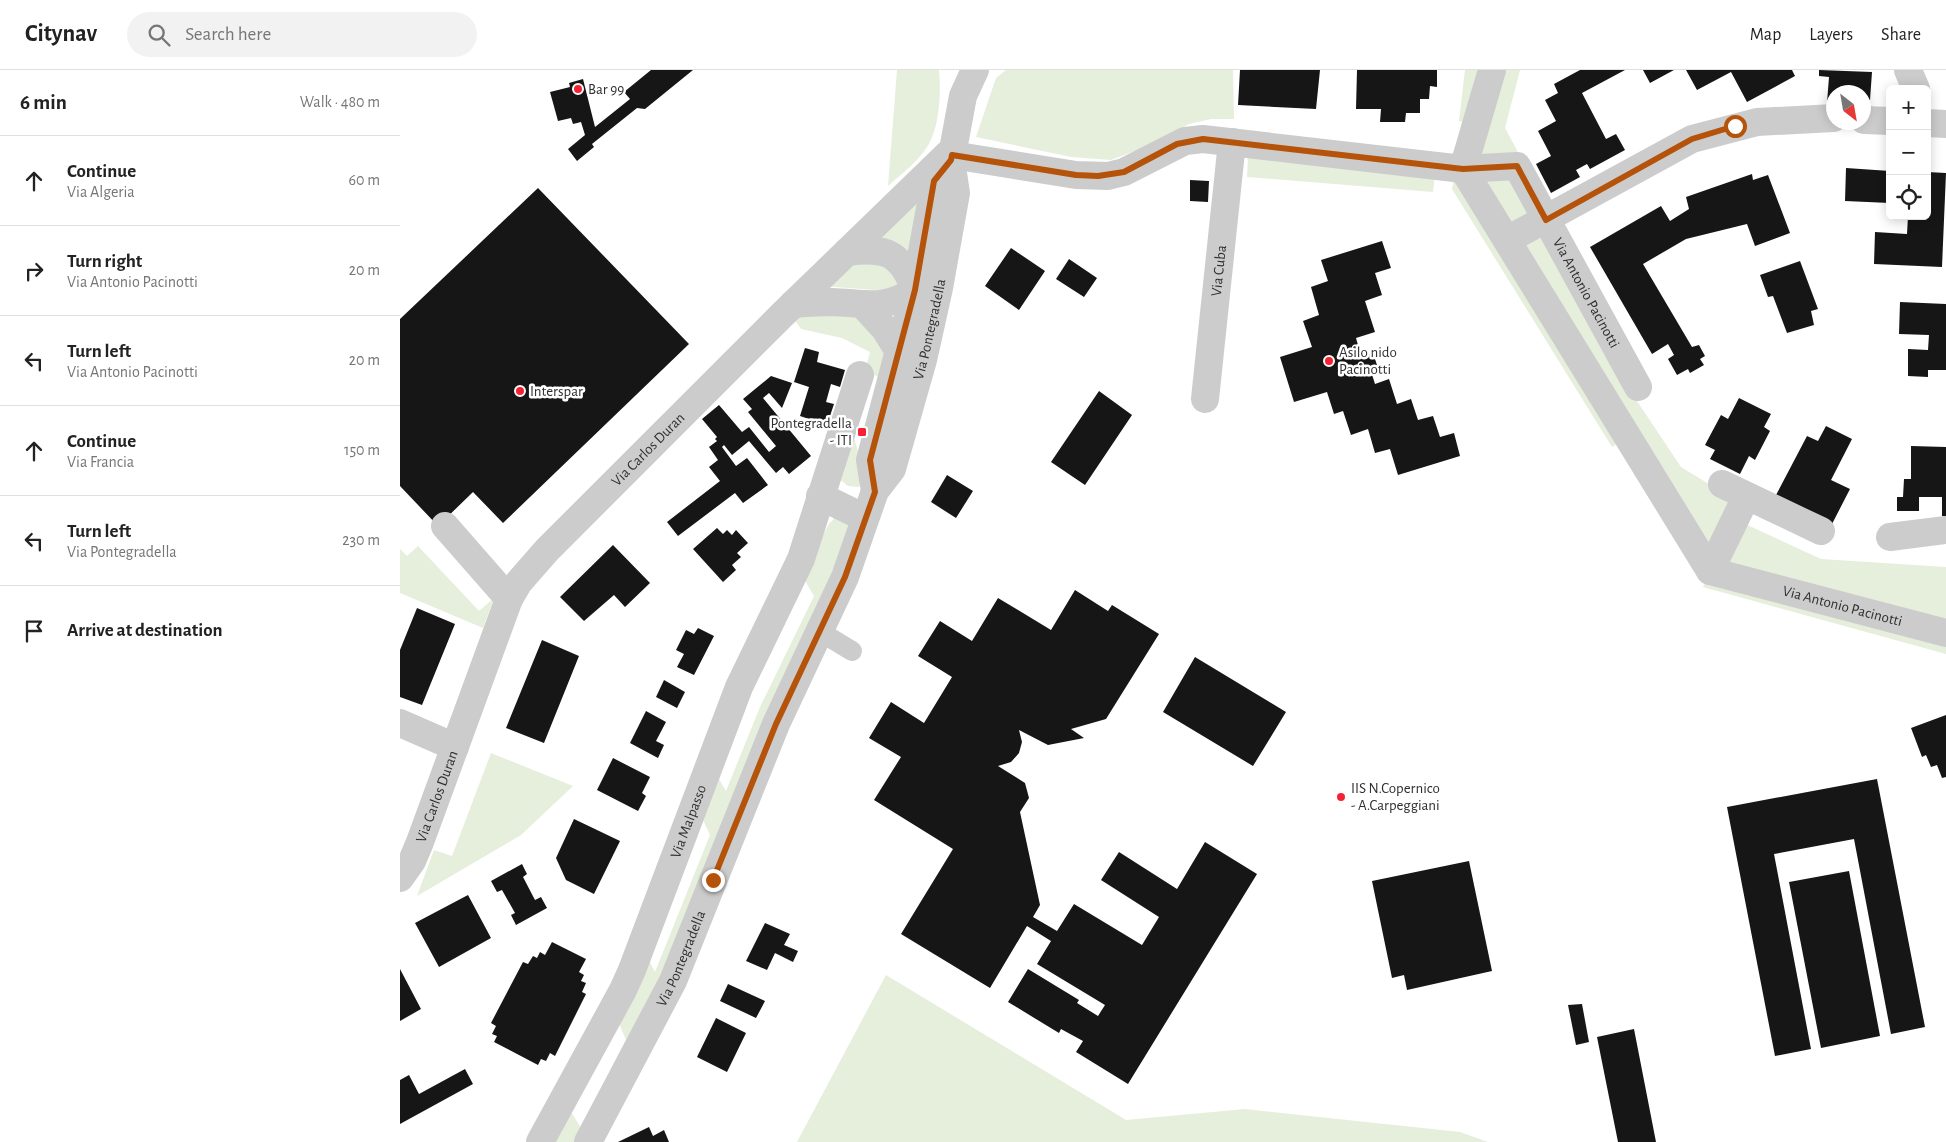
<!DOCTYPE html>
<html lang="en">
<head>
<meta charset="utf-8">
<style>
	body { margin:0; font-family:"Alegreya Sans",sans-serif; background:#f2f2f2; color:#222 }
	.controls { position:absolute; right:15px; top:15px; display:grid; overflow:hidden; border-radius:8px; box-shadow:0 2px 12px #0003 }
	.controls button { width:45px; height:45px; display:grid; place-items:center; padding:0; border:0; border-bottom:1px solid #e0e0e0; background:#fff; color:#222; font:25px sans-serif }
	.compass { position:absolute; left:1426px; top:15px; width:45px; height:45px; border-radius:50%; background:#fff; box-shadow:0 2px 12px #0003; rotate:149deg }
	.stop { position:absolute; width:15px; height:15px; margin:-11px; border:4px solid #b45309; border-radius:50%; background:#fff }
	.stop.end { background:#b45309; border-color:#fff; box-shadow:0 1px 5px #0008 }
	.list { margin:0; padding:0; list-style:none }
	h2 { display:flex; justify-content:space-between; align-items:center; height:65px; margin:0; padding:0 20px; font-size:21px }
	h2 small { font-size:16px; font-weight:400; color:#767676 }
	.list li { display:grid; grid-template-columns:32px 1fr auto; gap:15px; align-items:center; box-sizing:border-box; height:90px; padding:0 20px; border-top:1px solid #e0e0e0 }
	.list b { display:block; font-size:19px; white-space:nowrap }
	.list p { margin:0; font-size:16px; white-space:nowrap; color:#767676 }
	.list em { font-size:16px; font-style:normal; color:#767676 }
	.icon { flex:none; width:28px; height:28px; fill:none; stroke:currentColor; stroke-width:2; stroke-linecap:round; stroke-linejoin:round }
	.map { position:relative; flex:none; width:1546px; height:1072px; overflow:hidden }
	header { display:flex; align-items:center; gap:30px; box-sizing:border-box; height:70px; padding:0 25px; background:#fff; border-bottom:1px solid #e0e0e0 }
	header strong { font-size:24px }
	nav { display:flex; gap:28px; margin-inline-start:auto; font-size:18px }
	.search { width:350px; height:45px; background:#f2f2f2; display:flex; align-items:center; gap:12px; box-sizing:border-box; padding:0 18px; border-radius:28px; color:#767676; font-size:19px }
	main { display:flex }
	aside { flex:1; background:#fff }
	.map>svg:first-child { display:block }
</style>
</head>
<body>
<header>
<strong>Citynav</strong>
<div class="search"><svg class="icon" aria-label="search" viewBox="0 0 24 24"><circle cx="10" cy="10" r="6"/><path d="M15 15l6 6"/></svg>Search here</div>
<nav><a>Map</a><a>Layers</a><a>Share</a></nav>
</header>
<main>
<aside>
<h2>6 min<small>Walk · 480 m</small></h2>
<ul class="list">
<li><svg class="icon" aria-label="ahead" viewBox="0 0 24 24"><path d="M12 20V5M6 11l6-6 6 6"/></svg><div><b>Continue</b><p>Via Algeria</p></div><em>60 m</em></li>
<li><svg class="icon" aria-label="right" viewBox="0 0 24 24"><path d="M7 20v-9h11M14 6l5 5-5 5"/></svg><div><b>Turn right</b><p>Via Antonio Pacinotti</p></div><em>20 m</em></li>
<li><svg class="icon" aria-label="left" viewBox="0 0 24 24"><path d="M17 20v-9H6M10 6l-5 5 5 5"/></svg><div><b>Turn left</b><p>Via Antonio Pacinotti</p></div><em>20 m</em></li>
<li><svg class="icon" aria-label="ahead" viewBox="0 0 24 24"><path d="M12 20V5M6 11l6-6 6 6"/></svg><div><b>Continue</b><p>Via Francia</p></div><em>150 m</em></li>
<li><svg class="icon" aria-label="left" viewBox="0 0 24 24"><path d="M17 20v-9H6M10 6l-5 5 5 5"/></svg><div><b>Turn left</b><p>Via Pontegradella</p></div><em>230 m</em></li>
<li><svg class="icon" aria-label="arrive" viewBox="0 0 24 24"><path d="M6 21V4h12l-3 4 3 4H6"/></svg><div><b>Arrive at destination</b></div></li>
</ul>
</aside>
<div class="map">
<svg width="1546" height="1072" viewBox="0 0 1546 1072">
	<rect width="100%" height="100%" fill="#fff"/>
	<path fill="#e6eedc" d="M 497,0 L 539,0 C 541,24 540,60 525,80 C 515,94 500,105 488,116 Z
		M 606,0 L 833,0 L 834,49 L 811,49 L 789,54 L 740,79 L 711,90 L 671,87 L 576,67 L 596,8 Z
		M 1065,0 L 1085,0 L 1069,54 L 1059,51 Z
		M 1101,0 L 1120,0 L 1105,58 L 1119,84 L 1074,87 Z
		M 848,87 L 1035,106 L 1033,122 L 847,107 Z
		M 1112,104 L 1134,146 L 1109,159 L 1077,108 Z
		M 1054,109 L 1224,370 L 1212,377 L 1052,119 Z
		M 527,119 L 513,190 L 467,170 Z
		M 1142,160 L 1235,328 L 1281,397 L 1335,430 L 1309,489 L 1115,174 Z
		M 465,187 L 508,208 L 487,221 L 422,216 Z
		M 416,241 C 463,244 462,248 490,285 L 483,309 L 465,301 L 470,282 L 442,268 L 401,259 L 394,249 Z
		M 453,364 L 465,406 L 459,417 L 448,416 L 437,407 Z
		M 438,444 L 451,450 L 442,480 L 382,610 L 263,909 L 178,1072 L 151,1072 L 168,1037 L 181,1058 L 226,970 L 216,946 L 245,883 L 255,902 L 310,765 L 299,741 L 315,702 L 326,721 L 360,637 L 414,526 L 401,504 L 429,454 Z
		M 1343,453 L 1421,489 L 1546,497 L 1546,553 L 1325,493 Z
		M 18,476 L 79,541 L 94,528 L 83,558 L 0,523 L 0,479 L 7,486 Z
		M 1309,505 L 1546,570 L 1546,584 L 1303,517 Z
		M 91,683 L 173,716 L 121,765 L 17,826 L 34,780 L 52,786 Z
		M 486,905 L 726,1050 L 845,1039 L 1060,1062 L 1088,1072 L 397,1072 Z"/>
	<path fill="#161616" d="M 251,0 L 293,0 L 245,39 L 237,38 L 192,74 L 194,77 L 177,91 L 168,79 L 185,65 L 181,52 L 173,54 L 171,48 L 158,51 L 150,22 L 170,17 L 169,13 L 183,9 L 195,57 L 230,29 L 224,22 Z
		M 840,0 L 920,0 L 916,39 L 838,35 Z
		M 957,0 L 1037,0 L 1037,17 L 1030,16 L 1029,29 L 1020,29 L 1020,43 L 1006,43 L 1005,52 L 980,52 L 981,39 L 956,39 Z
		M 1180,0 L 1225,0 L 1182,23 L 1206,69 L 1216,64 L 1225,80 L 1190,99 L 1187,94 L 1176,100 L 1180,107 L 1151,123 L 1136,94 L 1151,86 L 1138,61 L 1156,51 L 1145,30 L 1158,23 L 1154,14 Z
		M 1243,0 L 1274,0 L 1250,13 Z
		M 1286,0 L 1392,0 L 1395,6 L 1347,32 L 1331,2 L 1297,20 Z
		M 1419,0 L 1472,2 L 1470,30 L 1464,30 L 1464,22 L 1434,22 L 1434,33 L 1427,33 L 1429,7 L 1419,6 Z
		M 1446,98 L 1490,101 L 1490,133 L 1445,131 Z
		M 1527,102 L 1546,103 L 1542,197 L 1474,194 L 1475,162 L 1507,164 L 1508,146 L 1527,146 Z
		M 1352,104 L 1353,110 L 1368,105 L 1390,163 L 1355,176 L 1347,154 L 1286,169 L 1243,194 L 1292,277 L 1299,275 L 1305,286 L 1300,289 L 1304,295 L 1290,303 L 1288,299 L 1277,305 L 1268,289 L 1274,285 L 1268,274 L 1252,284 L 1190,177 L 1261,136 L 1270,151 L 1289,139 L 1286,127 Z
		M 790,110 L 809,111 L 808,132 L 790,131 Z
		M 138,118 L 289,274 L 103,453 L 73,422 L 38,456 L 0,416 L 0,249 Z
		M 982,171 L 991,198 L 975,203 L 982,225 L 965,231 L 975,262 L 956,268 L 961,286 L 973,283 L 977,295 L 970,298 L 975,314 L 989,309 L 997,334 L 1011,329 L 1018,350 L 1033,346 L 1040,367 L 1054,363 L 1060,386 L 998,405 L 990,379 L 975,383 L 968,359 L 951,365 L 943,341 L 934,344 L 927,322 L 894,332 L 880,287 L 912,277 L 903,251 L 919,245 L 911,217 L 928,211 L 921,190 Z
		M 611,178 L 645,201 L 619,240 L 585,216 Z
		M 669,189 L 697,208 L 684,227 L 656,209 Z
		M 1400,191 L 1418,239 L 1411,241 L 1414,255 L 1387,263 L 1373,226 L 1368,227 L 1360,205 Z
		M 1500,232 L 1546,234 L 1546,300 L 1528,300 L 1528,307 L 1508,306 L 1508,279 L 1528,280 L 1529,265 L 1499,264 Z
		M 405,278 L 419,282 L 417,292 L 445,300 L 440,317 L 431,314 L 426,332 L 434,334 L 427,355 L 400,346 L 409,317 L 394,312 Z
		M 371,306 L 392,313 L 382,338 L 369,323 L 363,328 L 411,386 L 389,404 L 383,397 L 376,403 L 349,371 L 332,385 L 324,375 L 322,377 L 336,396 L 347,388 L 368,415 L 343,433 L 335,423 L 278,466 L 267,452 L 320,411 L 309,397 L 318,390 L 309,377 L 317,371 L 315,369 L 317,367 L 302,349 L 319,335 L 342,362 L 349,357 L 369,382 L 376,376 L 348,342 L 352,339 L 343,329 Z
		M 699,321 L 732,345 L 685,415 L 651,392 Z
		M 1339,328 L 1371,344 L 1364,357 L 1370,361 L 1355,390 L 1349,386 L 1340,404 L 1310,389 L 1315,380 L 1305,375 L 1321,345 L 1328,349 Z
		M 1426,356 L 1452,369 L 1431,410 L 1450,419 L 1432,454 L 1376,425 L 1407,366 L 1418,371 Z
		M 1511,376 L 1546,377 L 1546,446 L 1542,446 L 1542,427 L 1519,427 L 1519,441 L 1497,441 L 1497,427 L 1503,427 L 1504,409 L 1511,409 Z
		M 547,405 L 573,421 L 556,448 L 531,432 Z
		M 317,458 L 323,464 L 327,460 L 332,465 L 336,460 L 348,473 L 337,483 L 341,487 L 332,495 L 336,500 L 323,512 L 293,479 Z
		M 213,475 L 250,513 L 225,537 L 214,525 L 184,551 L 160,527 Z
		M 675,520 L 708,541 L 712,535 L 759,564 L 706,649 L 671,659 L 684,668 L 648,675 L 619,660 L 622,672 L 619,683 L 611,692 L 598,696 L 625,713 L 629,728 L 620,742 L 640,835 L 633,847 L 657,861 L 674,834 L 742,875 L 759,847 L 701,810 L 719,782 L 777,819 L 805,772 L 857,804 L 728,1014 L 676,982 L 683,971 L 661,959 L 659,963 L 608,932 L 628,899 L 679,930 L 677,933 L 698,946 L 705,935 L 637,894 L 651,871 L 627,856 L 590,918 L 501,864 L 553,779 L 474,730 L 501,687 L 469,668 L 491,632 L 524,653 L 552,607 L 518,586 L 540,551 L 572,571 L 598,528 L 651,560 Z
		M 17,538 L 55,554 L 22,635 L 0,627 L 0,580 Z
		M 298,558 L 314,566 L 294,605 L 277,597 L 284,584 L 276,580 L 286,560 L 294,564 Z
		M 142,570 L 179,586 L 144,673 L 106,658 Z
		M 795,587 L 886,642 L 853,696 L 763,642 Z
		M 264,610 L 285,622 L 277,638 L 256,627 Z
		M 246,641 L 266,652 L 256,671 L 264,675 L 258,688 L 230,673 Z
		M 1546,645 L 1546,707 L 1542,708 L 1537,695 L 1531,697 L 1526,685 L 1522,687 L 1511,658 Z
		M 213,688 L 250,707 L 242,723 L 246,726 L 238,741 L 197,720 Z
		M 1477,709 L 1525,957 L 1491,964 L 1454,769 L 1374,784 L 1411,979 L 1375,986 L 1327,737 Z
		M 174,749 L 220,771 L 194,824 L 166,810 L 156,788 Z
		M 1069,791 L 1092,901 L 1007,920 L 1004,905 L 992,908 L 972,811 Z
		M 122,794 L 127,804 L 123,807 L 135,830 L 141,827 L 147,838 L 116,855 L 111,845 L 115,843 L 102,820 L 97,822 L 91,811 Z
		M 1449,801 L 1480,966 L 1421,978 L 1389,812 Z
		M 68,825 L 91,868 L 39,897 L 15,853 Z
		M 365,853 L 390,864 L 384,875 L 398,881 L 393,892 L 375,883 L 367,900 L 346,891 Z
		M 152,872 L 186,889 L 179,902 L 184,905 L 181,911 L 186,913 L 182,922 L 186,924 L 155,986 L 150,983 L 146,991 L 141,989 L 138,995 L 94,972 L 97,966 L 92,964 L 96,956 L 91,953 L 123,892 L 128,894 L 133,886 L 137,888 L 140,882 L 145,885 Z
		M 0,899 L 21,939 L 0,951 Z
		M 328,914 L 365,931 L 356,948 L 320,931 Z
		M 1182,934 L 1189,972 L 1176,975 L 1168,935 Z
		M 316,948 L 346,963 L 327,1002 L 297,987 Z
		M 1234,959 L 1256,1072 L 1218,1072 L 1197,967 Z
		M 65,999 L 73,1014 L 0,1054 L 0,1010 L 9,1005 L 19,1024 Z
		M 249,1057 L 253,1066 L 264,1060 L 269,1072 L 218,1072 Z"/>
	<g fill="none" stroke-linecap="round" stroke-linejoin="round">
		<path stroke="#ccc" stroke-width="20" d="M 419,561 L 452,581"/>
		<g stroke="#ccc" stroke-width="28">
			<path id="s1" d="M 1092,0 L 1063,99 L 1310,501 L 1546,563"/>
			<path d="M 1508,0 L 1516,19"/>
			<path d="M 1464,50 L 1490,51"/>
			<path d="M 1527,53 L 1546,54"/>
			<path id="s2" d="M 552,85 L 676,105 L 708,106 L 724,102 L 785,71 L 803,69 L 1063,99 L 1117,96 L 1238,317"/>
			<path d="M 1107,170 L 1292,69 L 1357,52 L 1434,48"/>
			<path d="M 393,234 C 406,233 419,232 432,232 C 467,233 484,241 515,220 C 501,182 485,177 447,182"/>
			<path d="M 463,235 L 485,259 L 500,283"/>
			<path id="s3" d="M 805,329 L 832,72"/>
			<path d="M 1322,414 L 1421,461"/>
			<path d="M 420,426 L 465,448"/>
			<path d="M 45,456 L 109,529"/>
			<path d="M 1490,467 L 1546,460"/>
			<path d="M 1310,501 L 1346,427"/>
			<path d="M 0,653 L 55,677"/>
			<path id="s4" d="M 0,808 L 12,791 L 20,772 L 109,529 L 119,512 L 147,480 L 382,245 L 548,84"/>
			<path id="s5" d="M 140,1072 L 223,920 L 232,900 L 339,617 L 401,489 L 460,305"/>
		</g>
		<g stroke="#ccc" stroke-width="28">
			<path d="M 475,421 L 470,390 L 515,220 L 535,111 L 551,90"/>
			<path id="s6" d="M 188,1072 L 273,911 L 376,654 L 445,507 L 475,421 L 492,399 L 523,290 L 539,218 L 556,123 L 551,90 L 553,80 L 563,26 L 575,0"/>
		</g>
	</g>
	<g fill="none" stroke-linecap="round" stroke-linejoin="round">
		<path stroke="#b45309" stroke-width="6" d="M 313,810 L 376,654 L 445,507 L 475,422 L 470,390 L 515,220 L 534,111 L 551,90 L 552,85 L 676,105 L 698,106 L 724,102 L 777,74 L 803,69 L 1063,99 L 1117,96 L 1146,150 L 1292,69 L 1335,56"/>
	</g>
	<g fill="#f62233" stroke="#fff" stroke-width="2">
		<circle cx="178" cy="19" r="5"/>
		<circle cx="929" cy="291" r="5"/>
		<circle cx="120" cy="321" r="5"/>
		<rect x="457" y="357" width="10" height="10" rx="2.5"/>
		<circle cx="941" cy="727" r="5"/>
	</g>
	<g text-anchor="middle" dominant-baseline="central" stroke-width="5" stroke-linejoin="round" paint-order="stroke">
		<g font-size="15" fill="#2f2f2f" stroke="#fff" text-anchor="start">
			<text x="188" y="19">Bar 99</text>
			<text x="939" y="282">Asilo nido<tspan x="939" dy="17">Pacinotti</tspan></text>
			<text x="130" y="321">Interspar</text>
			<text x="452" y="353" text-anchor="end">Pontegradella<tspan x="452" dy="17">- ITI</tspan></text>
			<text x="951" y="718">IIS N.Copernico<tspan x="951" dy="17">- A.Carpeggiani</tspan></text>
		</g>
		<g font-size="15" fill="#2f2f2f" stroke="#fff">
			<text stroke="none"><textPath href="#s3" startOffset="129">Via Cuba</textPath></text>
			<text stroke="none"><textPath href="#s2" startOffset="721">Via Antonio Pacinotti</textPath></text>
			<text stroke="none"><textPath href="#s6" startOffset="885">Via Pontegradella</textPath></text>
			<text stroke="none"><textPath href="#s4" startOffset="505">Via Carlos Duran</textPath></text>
			<text stroke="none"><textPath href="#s1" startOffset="712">Via Antonio Pacinotti</textPath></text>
			<text stroke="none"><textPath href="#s4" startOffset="90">Via Carlos Duran</textPath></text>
			<text stroke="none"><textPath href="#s5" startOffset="354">Via Malpasso</textPath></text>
			<text stroke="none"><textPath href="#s6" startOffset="206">Via Pontegradella</textPath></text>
		</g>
	</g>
</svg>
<div class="controls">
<button>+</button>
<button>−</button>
<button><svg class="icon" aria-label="locate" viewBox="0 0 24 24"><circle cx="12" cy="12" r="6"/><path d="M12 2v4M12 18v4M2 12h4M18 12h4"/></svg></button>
</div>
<svg class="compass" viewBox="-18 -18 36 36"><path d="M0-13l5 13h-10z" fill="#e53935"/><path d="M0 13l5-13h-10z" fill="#767676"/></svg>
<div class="stop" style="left:1335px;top:56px"></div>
<div class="stop end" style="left:313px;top:810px"></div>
</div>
</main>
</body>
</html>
